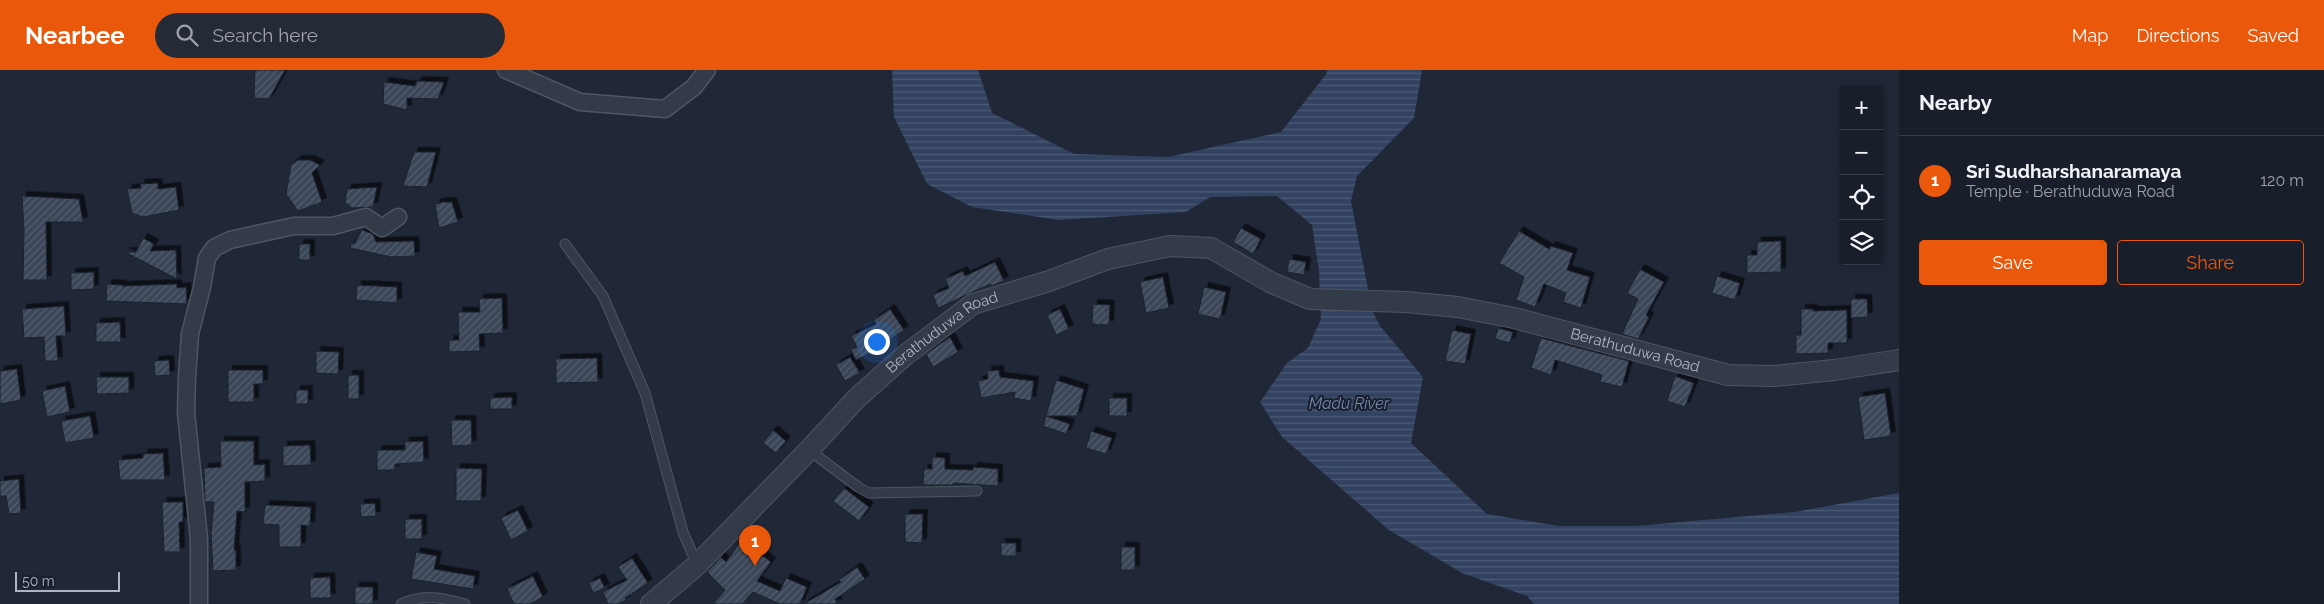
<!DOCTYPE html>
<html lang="en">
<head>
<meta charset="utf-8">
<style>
	body { margin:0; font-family:Raleway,sans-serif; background:#252b36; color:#f1f3f6 }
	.controls { position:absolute; right:15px; top:15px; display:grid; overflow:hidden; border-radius:5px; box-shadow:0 2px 8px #0003 }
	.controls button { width:45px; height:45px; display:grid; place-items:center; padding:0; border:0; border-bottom:1px solid #363c47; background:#181e2a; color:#f1f3f6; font:25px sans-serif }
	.scale { position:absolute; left:15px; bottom:12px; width:105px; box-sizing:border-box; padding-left:5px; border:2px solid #adb5c5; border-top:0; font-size:14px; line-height:18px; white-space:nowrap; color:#adb5c5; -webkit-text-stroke:4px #191f2c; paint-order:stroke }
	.you { position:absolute; left:876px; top:271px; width:18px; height:18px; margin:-12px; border:4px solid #fff; border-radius:50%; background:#1a73e8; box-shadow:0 0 0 8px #1a73e833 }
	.badge { display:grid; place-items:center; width:32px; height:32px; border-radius:50%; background:#ea580c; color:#fff; font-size:16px; font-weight:700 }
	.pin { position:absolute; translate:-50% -41px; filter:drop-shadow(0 1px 2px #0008) }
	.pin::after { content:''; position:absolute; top:26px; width:18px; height:15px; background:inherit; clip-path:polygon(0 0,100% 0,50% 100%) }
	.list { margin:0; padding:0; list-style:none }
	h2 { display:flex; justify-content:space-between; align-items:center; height:65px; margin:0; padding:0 20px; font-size:21px }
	h2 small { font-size:16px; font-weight:400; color:#9fa2a8 }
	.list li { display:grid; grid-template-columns:32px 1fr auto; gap:15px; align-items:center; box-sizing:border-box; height:90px; padding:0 20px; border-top:1px solid #363c47 }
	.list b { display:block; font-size:19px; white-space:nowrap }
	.list p { margin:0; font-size:16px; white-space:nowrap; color:#9fa2a8 }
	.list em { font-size:16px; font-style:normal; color:#9fa2a8 }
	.actions { display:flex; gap:10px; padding:15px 20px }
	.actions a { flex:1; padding:11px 0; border:1px solid #ea580c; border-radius:5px; text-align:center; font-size:18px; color:#ea580c }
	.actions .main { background:#ea580c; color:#fff }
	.icon { flex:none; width:28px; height:28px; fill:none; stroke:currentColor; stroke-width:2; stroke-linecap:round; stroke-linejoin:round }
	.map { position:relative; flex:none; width:1899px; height:534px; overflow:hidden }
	header { display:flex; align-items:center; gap:30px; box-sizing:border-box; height:70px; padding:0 25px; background:#ea580c; color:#fff }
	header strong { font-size:24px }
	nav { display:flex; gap:28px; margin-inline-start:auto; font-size:18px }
	.search { width:350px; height:45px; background:#252b36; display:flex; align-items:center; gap:12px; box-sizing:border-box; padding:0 18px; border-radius:28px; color:#9fa2a8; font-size:19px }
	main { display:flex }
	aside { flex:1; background:#181e2a }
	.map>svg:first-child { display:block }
</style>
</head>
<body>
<header>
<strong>Nearbee</strong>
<div class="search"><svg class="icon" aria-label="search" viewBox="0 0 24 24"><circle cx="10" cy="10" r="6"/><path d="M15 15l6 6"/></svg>Search here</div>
<nav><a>Map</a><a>Directions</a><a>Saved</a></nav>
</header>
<main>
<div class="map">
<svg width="1899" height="534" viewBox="0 0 1899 534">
	<defs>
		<pattern id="water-rules" width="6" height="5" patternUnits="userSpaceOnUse" patternTransform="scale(1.25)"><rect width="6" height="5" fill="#324260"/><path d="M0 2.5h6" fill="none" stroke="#4d5b75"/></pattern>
		<pattern id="building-hatch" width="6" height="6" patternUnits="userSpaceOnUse" patternTransform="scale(1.25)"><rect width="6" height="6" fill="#3b4658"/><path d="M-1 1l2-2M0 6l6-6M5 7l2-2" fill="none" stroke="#555e6e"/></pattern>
		<filter id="shadow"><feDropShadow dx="4.5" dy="-4.5" stdDeviation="0" flood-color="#0009"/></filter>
	</defs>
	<rect width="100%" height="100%" fill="#202838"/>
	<path fill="url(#water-rules)" d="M 892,0 L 978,0 L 992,43 L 1074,84 L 1168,87 L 1281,62 L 1327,3 L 1327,0 L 1422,0 L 1414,48 L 1357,106 L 1351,131 L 1372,240 L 1380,256 L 1423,307 L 1411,373 L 1487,444 L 1559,456 L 1636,456 L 1795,442 L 1899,423 L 1899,534 L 1534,534 L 1527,526 L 1462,503 L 1389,460 L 1282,367 L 1260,332 L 1287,293 L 1308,278 L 1321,249 L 1319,201 L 1312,155 L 1277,126 L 1210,127 L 1186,142 L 1059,150 L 972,137 L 927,114 L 894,47 Z"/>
	<path fill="url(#building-hatch)" stroke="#1b212e" filter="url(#shadow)" d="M 255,0 L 285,0 L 269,29 L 254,28 Z
		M 417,11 L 444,12 L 438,29 L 407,28 L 407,40 L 383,34 L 384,12 L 415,16 Z
		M 414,82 L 436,82 L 427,117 L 403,116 Z
		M 298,90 L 310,90 L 320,95 L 312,103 L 322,132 L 298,141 L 286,124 L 291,95 Z
		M 158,113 L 158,119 L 176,117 L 179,140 L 143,147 L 132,143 L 127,119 L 141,118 L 140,114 Z
		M 377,117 L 373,137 L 352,138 L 345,132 L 347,119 Z
		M 22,126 L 79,129 L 83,152 L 46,152 L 47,210 L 23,210 L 24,162 Z
		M 443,132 L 452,132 L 458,152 L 439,158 L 435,134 Z
		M 1241,158 L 1261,169 L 1253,184 L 1233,172 Z
		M 362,160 L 373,164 L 376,172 L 414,171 L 415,186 L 391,187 L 350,178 L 351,174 L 355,173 Z
		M 1519,161 L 1549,179 L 1551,176 L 1573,183 L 1567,200 L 1590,207 L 1581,238 L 1563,232 L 1566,223 L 1544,214 L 1535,237 L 1516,230 L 1524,207 L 1499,193 Z
		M 143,168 L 154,174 L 150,181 L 176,180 L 177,209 L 125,182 L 136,182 Z
		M 1781,171 L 1781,202 L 1747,203 L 1747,185 L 1757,185 L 1757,172 Z
		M 299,174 L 310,174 L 310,190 L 299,190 Z
		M 1289,189 L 1306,192 L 1304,205 L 1287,202 Z
		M 995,192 L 1004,211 L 991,216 L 990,214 L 938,238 L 933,225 L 949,218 L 945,209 L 963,201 L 965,206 Z
		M 1640,199 L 1664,212 L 1646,245 L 1649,247 L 1638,269 L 1622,264 L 1638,229 L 1627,223 Z
		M 94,202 L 94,219 L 71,220 L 71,203 Z
		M 1717,206 L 1740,213 L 1735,230 L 1712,223 Z
		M 1163,207 L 1169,238 L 1146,243 L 1140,212 Z
		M 107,214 L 122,215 L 122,216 L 177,214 L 177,218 L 186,217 L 187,234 L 106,231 Z
		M 357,215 L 397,217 L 397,233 L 356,230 Z
		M 1204,217 L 1226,222 L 1220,249 L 1198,244 Z
		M 502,228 L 503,263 L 479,264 L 480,281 L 449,282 L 449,270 L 459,270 L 458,242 L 480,242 L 479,229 Z
		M 1851,229 L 1867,229 L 1868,247 L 1851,248 Z
		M 1093,234 L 1110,235 L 1109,255 L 1092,254 Z
		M 64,236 L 66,266 L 56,266 L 58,291 L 45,291 L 44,267 L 24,268 L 22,239 Z
		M 890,239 L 904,260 L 874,281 L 856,290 L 851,280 L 857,277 L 851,266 L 876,254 L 874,250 Z
		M 1060,239 L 1069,259 L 1056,265 L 1047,245 Z
		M 1801,239 L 1813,239 L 1813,241 L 1847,240 L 1847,273 L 1828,273 L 1828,283 L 1796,284 L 1796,265 L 1801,265 Z
		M 120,252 L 121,272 L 96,272 L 96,253 Z
		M 1498,258 L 1513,262 L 1510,273 L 1495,269 Z
		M 1452,260 L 1471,264 L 1465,294 L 1445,291 Z
		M 950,267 L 958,282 L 933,297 L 926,284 Z
		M 1541,268 L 1629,291 L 1622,317 L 1600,312 L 1602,305 L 1555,290 L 1551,305 L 1531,298 Z
		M 316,281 L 339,282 L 338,304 L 316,303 Z
		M 850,287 L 860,303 L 845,311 L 836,295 Z
		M 597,288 L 598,312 L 556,313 L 556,289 Z
		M 169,290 L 170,305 L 155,306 L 154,291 Z
		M 17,299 L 21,330 L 0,334 L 0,301 Z
		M 228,300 L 263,300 L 263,314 L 254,314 L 254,332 L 228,332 Z
		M 999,300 L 1000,307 L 1034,311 L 1031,331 L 1014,328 L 1015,322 L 981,328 L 978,311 L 988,309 L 987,301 Z
		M 348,305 L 359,305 L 359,329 L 348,329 Z
		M 1675,306 L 1694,313 L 1685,337 L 1667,331 Z
		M 96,307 L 129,307 L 129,323 L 97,324 Z
		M 1056,310 L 1084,319 L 1077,346 L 1046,346 Z
		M 65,316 L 70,342 L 47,347 L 42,321 Z
		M 296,320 L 308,320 L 308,334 L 296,334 Z
		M 1885,323 L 1891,366 L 1864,370 L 1858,327 Z
		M 512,327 L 512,339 L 490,339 L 490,328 Z
		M 1109,328 L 1127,328 L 1127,346 L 1109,346 Z
		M 90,346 L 94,368 L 65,373 L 61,351 Z
		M 1046,346 L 1070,354 L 1066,364 L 1043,356 Z
		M 451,350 L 471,350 L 472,375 L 452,376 Z
		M 773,360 L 786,371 L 776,383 L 763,373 Z
		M 1091,361 L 1112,368 L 1106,384 L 1086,378 Z
		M 220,371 L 254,371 L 254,395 L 265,394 L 265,411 L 245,412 L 245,442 L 237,441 L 234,480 L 236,480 L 236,500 L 213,501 L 211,463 L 214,432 L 205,432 L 204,398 L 221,397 Z
		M 423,371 L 424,392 L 395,394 L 395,400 L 377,400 L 377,380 L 405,380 L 405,372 Z
		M 310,375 L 311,395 L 283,396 L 283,376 Z
		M 163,383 L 165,410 L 120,410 L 118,390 L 143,388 L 143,384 Z
		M 932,387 L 945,388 L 945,399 L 973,400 L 973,397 L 998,399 L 998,416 L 953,413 L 953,415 L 923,415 L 924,399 L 932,399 Z
		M 456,398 L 482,399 L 481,431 L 456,431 Z
		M 19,409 L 21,443 L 9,444 L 6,426 L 0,426 L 0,411 Z
		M 844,418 L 869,437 L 859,451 L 833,431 Z
		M 162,432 L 183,432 L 183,452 L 179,452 L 180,482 L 164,482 Z
		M 375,433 L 376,446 L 361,447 L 360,434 Z
		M 265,435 L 311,437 L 310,456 L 301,455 L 301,477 L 279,477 L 279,455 L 263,454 Z
		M 518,440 L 528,461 L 511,470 L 501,448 Z
		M 905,444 L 923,444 L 922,473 L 905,472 Z
		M 405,449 L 422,449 L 422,469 L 405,469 Z
		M 742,470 L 771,492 L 757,511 L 780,521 L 786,508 L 807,517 L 800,534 L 780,534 L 753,522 L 742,534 L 713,534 L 725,520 L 707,502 L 721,487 L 726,492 Z
		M 1001,473 L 1016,473 L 1016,486 L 1001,486 Z
		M 1121,477 L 1135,477 L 1135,500 L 1121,500 Z
		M 416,482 L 437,486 L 434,499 L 475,506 L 473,519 L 411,509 Z
		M 632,488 L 648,513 L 625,528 L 626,530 L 618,534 L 608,534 L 603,522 L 627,510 L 618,497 Z
		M 857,497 L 865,509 L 835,529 L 838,534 L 804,534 L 841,512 L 839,510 Z
		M 533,506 L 543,527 L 530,534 L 514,534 L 507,519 Z
		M 330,507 L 331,528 L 310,528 L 310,508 Z
		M 600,508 L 605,518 L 593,523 L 589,513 Z
		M 355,517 L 373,517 L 373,534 L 355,534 Z"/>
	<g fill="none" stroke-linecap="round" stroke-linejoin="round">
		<g stroke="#4e5563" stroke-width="11">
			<path id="service" d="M 565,174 L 603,226 L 645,323 L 683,462 L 697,495
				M 809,380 L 858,417 L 869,423 L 977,421
				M 401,534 C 423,524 442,527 465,534"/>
		</g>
		<g stroke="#4e5563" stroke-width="19">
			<path id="minor" d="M 506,0 L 580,32 L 665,39 L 694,17 L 707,0
				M 199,534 L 199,469 L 186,342 L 187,307 L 190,264 L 202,217 L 207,188 L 214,178 L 230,170 L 294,156 L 333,156 L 366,147 L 382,158 L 398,147"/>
		</g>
		<g stroke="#4e5563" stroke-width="22">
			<g id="tertiary">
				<path id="s1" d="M 651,534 L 697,495 L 809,380 L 856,329 L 904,286 L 973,234 L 1049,211 L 1108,189 L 1170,176 L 1211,178 L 1272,213 L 1310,229 L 1406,232 L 1458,237 L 1514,248 L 1728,305 L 1774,306 L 1834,300 L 1899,290"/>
			</g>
		</g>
		<use href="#service" stroke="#333a48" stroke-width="9"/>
		<use href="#minor" stroke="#333a48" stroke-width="16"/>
		<use href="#tertiary" stroke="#333a48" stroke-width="20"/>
	</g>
	<g text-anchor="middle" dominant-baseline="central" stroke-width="4" stroke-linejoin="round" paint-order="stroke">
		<g font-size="15" fill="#adb5c5" stroke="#191f2c">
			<text stroke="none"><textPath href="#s1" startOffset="400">Berathuduwa Road</textPath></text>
			<text stroke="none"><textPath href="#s1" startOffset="1130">Berathuduwa Road</textPath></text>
		</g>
		<g font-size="16" font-style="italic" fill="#7489ae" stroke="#191f2c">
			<text x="1349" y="333">Madu River</text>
		</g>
	</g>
</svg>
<div class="controls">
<button>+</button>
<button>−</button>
<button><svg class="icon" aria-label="locate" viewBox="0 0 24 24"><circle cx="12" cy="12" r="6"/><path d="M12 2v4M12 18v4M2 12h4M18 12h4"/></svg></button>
<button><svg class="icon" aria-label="layers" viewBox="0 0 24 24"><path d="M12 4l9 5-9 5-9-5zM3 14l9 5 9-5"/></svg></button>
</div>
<div class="scale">50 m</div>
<div class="you"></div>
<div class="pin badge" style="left:755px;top:496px">1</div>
</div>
<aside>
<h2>Nearby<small></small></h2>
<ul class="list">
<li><span class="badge">1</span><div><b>Sri Sudharshanaramaya</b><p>Temple · Berathuduwa Road</p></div><em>120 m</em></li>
</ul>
<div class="actions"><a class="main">Save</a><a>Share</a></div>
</aside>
</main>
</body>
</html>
